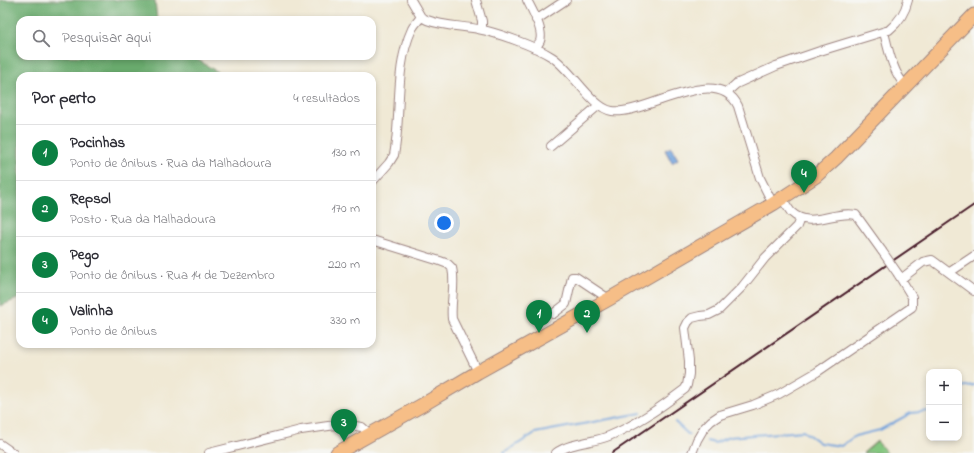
<!DOCTYPE html>
<html lang="pt">
<head>
<meta charset="utf-8">
<style>
	body { margin:0; font-family:"Indie Flower",sans-serif; background:#f7f7f7; color:#2b2b33 }
	.controls { position:absolute; right:12px; bottom:12px; display:grid; overflow:hidden; border-radius:8px; box-shadow:0 2px 6px #0003 }
	.controls button { width:36px; height:36px; display:grid; place-items:center; padding:0; border:0; border-bottom:1px solid #e1e1e2; background:#fff; color:#2b2b33; font:20px sans-serif }
	.you { position:absolute; left:444px; top:223px; width:14px; height:14px; margin:-10px; border:3px solid #fff; border-radius:50%; background:#1a73e8; box-shadow:0 0 0 6px #1a73e833 }
	.badge { display:grid; place-items:center; width:26px; height:26px; border-radius:50%; background:#0b8043; color:#fff; font-size:13px; font-weight:700 }
	.pin { position:absolute; translate:-50% -33px; filter:drop-shadow(0 1px 2px #0008) }
	.pin::after { content:''; position:absolute; top:21px; width:14px; height:12px; background:inherit; clip-path:polygon(0 0,100% 0,50% 100%) }
	.list { margin:0; padding:0; list-style:none }
	h2 { display:flex; justify-content:space-between; align-items:center; height:52px; margin:0; padding:0 16px; font-size:17px }
	h2 small { font-size:13px; font-weight:400; color:#7c7c81 }
	.list li { display:grid; grid-template-columns:26px 1fr auto; gap:12px; align-items:center; box-sizing:border-box; height:56px; padding:0 16px; border-top:1px solid #e1e1e2 }
	.list b { display:block; font-size:15px; white-space:nowrap }
	.list p { margin:0; font-size:13px; white-space:nowrap; color:#7c7c81 }
	.list em { font-size:13px; font-style:normal; color:#7c7c81 }
	.icon { flex:none; width:22px; height:22px; fill:none; stroke:currentColor; stroke-width:2; stroke-linecap:round; stroke-linejoin:round }
	.map { position:relative; flex:none; width:974px; height:453px; overflow:hidden }
	.search { position:absolute; background:#fff; box-shadow:0 2px 6px #0003; left:16px; top:16px; width:360px; height:44px; display:flex; align-items:center; gap:10px; box-sizing:border-box; padding:0 14px; border-radius:12px; color:#7c7c81; font-size:15px }
	.panel { position:absolute; background:#fff; box-shadow:0 2px 6px #0003; left:16px; top:72px; width:360px; height:276px; border-radius:12px }
	.map>svg:first-child { display:block }
</style>
</head>
<body>
<div class="map">
<svg width="974" height="453" viewBox="0 0 974 453">
	<rect width="100%" height="100%" fill="#f6f6f2"/>
	<filter id="ink" filterUnits="userSpaceOnUse"><feTurbulence type="fractalNoise" baseFrequency=".025" numOctaves="2"/><feDisplacementMap in="SourceGraphic" scale="8" xChannelSelector="R" yChannelSelector="G"/><feConvolveMatrix kernelMatrix="1 2 1 2 8 2 1 2 1" color-interpolation-filters="sRGB"/></filter>
	<filter id="wash" filterUnits="userSpaceOnUse"><feTurbulence type="fractalNoise" baseFrequency=".012" numOctaves="4" result="noise"/><feDisplacementMap in="SourceGraphic" scale="16" xChannelSelector="R" yChannelSelector="G"/><feGaussianBlur stdDeviation="0.9" result="paint"/><feColorMatrix in="noise" values="0 0 0 0 0 0 0 0 0 0 0 0 0 0 0 0 0 1.4 0 .05"/><feComposite in="paint" operator="in"/></filter>
	<g filter="url(#wash)">
		<rect width="100%" height="100%" fill="#f0e9d5"/>
		<path fill="#84c780" stroke="#677356" d="M 877,441 L 887,453 L 863,453 Z"/>
		<path fill="#6bac6e" stroke="#5a664c" d="M 0,0 L 155,0 L 157,20 L 20,20 L 20,56 L 192,56 L 224,76 L 20,76 L 20,298 L 0,306 Z"/>
		<path fill="#72a3dc" stroke="#5e6184" d="M 671,147 L 678,159 L 672,163 L 665,150 Z"/>
		<g fill="none" stroke-linecap="round" stroke-linejoin="round">
			<path stroke="#72a3dc" stroke-width="2" d="M 959,387 L 974,385
				M 675,422 L 689,435
				M 707,441 L 715,443 L 729,437 L 803,431 L 820,443 L 841,446 L 855,436 L 880,430 L 911,413 L 929,411
				M 504,453 L 535,433 L 641,413"/>
		</g>
	</g>
	<g filter="url(#ink)">
		<g fill="none" stroke-linecap="round" stroke-linejoin="round">
			<g stroke="#9d8480" stroke-width="10">
				<path id="minor" d="M 411,0 L 421,17 L 427,20 C 442,26 462,26 478,29 C 498,33 535,46 552,57 C 571,69 592,108 612,111 C 645,116 716,62 738,106 L 760,178 L 773,204
					M 476,0 L 482,21 L 482,30
					M 527,0 C 532,10 544,30 540,41 C 539,44 536,46 534,48
					M 536,20 L 566,0
					M 884,32 C 888,48 893,74 906,86
					M 727,92 L 736,84 L 776,66 L 820,51 L 889,30 C 899,22 905,13 908,0
					M 551,146 L 599,105
					M 372,182 L 389,163 L 394,155 C 402,114 394,68 412,29 C 414,25 418,21 421,17
					M 782,199 C 785,203 788,208 791,212 C 810,230 834,210 856,215 L 882,251
					M 372,240 L 440,261 L 448,264 L 452,268 C 456,285 450,302 452,319 L 478,372
					M 950,272 L 974,256
					M 901,279 L 923,262 L 932,260 L 974,291
					M 553,314 L 566,304 L 572,277 L 576,277 L 609,299
					M 0,444 L 13,453
					M 209,453 L 301,430 L 342,424 L 362,427 L 371,435
					M 556,453 C 571,442 592,443 609,436 C 636,425 661,407 685,389 L 687,385 L 689,374 L 689,361 L 685,328 L 688,322 L 692,318 L 700,316 L 709,315 L 719,310 L 742,287 L 765,258 L 797,226 L 800,218
					M 692,453 L 697,440 L 704,428 L 711,421 L 720,415 L 753,405 L 779,394 L 817,372 L 912,307 L 912,297 L 898,274"/>
			</g>
			<g stroke="#9d8480" stroke-width="15">
				<path id="primary" d="M 337,453 L 424,404 L 478,372 L 609,299 L 773,204 L 816,176 L 836,158 L 974,15"/>
			</g>
			<use href="#minor" stroke="#fff" stroke-width="8"/>
			<use href="#primary" stroke="#f6be87" stroke-width="13"/>
			<path stroke="#4a1f2b" stroke-width="2" d="M 612,453 L 974,205"/>
			<g stroke="#9d8480" stroke-width="10" stroke-linecap="butt">
				<path id="minor-bridge" d="M 882,251 L 898,274"/>
			</g>
			<use href="#minor-bridge" stroke="#fff" stroke-width="8"/>
		</g>
	</g>
</svg>
<div class="controls">
<button>+</button>
<button>−</button>
</div>
<div class="you"></div>
<div class="pin badge" style="left:539px;top:333px">1</div>
<div class="pin badge" style="left:587px;top:333px">2</div>
<div class="pin badge" style="left:344px;top:442px">3</div>
<div class="pin badge" style="left:804px;top:193px">4</div>
<div class="search"><svg class="icon" aria-label="search" viewBox="0 0 24 24"><circle cx="10" cy="10" r="6"/><path d="M15 15l6 6"/></svg>Pesquisar aqui</div>
<section class="panel">
<h2>Por perto<small>4 resultados</small></h2>
<ul class="list">
<li><span class="badge">1</span><div><b>Pocinhas</b><p>Ponto de ônibus · Rua da Malhadoura</p></div><em>130 m</em></li>
<li><span class="badge">2</span><div><b>Repsol</b><p>Posto · Rua da Malhadoura</p></div><em>170 m</em></li>
<li><span class="badge">3</span><div><b>Pego</b><p>Ponto de ônibus · Rua 14 de Dezembro</p></div><em>220 m</em></li>
<li><span class="badge">4</span><div><b>Valinha</b><p>Ponto de ônibus</p></div><em>330 m</em></li>
</ul>
</section>
</div>
</body>
</html>
